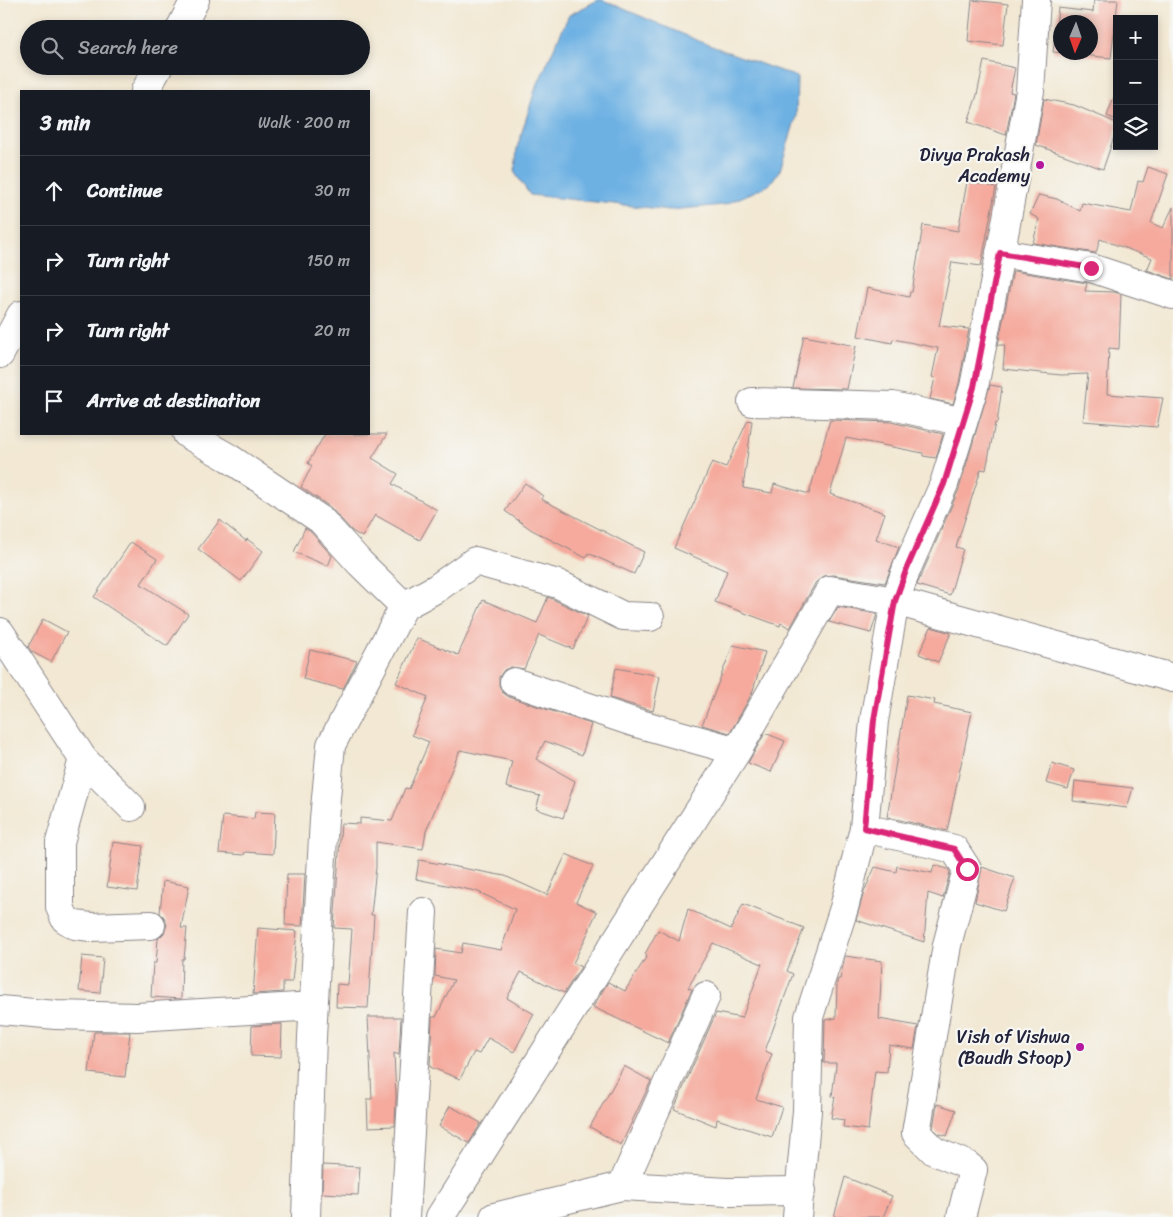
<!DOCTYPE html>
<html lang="en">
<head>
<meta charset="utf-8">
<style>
	body { margin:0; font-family:Sriracha,sans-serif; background:#242831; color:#f1f3f6 }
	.controls { position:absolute; right:15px; top:15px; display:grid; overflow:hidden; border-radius:0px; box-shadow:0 2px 8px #0003 }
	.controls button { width:45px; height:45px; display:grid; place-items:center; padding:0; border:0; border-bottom:1px solid #363941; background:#171b24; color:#f1f3f6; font:25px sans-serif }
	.compass { position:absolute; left:1053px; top:15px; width:45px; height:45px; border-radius:50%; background:#171b24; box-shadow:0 2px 8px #0003; rotate:182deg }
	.stop { position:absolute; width:15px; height:15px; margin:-11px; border:4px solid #db2777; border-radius:50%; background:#fff }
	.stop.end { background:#db2777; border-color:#fff; box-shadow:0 1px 5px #0008 }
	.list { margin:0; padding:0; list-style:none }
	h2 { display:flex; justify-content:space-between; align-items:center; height:65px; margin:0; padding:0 20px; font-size:21px }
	h2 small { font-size:16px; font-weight:400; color:#9ea1a6 }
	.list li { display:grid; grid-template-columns:32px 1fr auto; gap:15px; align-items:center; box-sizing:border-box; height:70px; padding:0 20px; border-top:1px solid #363941 }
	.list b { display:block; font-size:19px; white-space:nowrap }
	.list em { font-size:16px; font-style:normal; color:#9ea1a6 }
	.icon { flex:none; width:28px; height:28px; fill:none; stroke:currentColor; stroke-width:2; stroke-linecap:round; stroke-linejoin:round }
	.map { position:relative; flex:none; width:1173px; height:1217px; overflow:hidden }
	.search { position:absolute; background:#171b24; box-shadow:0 2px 8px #0003; left:20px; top:20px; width:350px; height:55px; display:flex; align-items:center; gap:12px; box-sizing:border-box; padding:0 18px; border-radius:28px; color:#9ea1a6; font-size:19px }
	.panel { position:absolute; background:#171b24; box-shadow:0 2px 8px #0003; left:20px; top:90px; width:350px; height:345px; border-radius:0px }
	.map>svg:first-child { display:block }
</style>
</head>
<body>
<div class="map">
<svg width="1173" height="1217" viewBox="0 0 1173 1217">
	<rect width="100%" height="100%" fill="#f6f6f2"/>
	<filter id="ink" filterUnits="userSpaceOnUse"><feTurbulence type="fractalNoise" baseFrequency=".02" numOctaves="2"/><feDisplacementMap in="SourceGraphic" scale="10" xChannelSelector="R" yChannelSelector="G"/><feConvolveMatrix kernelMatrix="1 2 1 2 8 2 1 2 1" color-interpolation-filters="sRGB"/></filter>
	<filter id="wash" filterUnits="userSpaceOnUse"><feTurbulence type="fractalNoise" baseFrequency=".0096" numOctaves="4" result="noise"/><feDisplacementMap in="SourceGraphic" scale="20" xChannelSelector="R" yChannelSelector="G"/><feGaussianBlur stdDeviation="1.12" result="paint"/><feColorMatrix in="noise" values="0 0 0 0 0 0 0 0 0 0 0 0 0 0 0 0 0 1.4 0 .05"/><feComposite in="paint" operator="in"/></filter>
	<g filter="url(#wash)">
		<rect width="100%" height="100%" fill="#f2e8d3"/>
		<path fill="#6db1e3" stroke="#486a8f" d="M 598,0 L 603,0 L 706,44 L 797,77 L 796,117 L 780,170 L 769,185 L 724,205 L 670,210 L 530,195 L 515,173 L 517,148 L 535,90 L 569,15 Z"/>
		<g id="blocks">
			<path fill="#f5aa9d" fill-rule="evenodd" d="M 972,0 L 1008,4 L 1003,45 L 968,41 Z
				M 1094,0 L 1118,0 L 1111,58 L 1053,52 L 1058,8 L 1093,12 ZM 1060,22 L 1090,22 L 1090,52 L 1060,52 Z
				M 984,61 L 1015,68 L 1010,92 L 1014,93 L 1006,135 L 968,122 L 977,95 Z
				M 1114,97 L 1117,98 L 1117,120 L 1107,116 Z
				M 1044,99 L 1074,105 L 1117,123 L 1117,128 L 1103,169 L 1036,145 Z
				M 1148,167 L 1168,174 L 1151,223 L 1163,228 L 1173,207 L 1173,279 L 1147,270 L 1152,258 L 1100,239 L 1096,253 L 1033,243 L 1039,219 L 1030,214 L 1039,195 L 1057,199 L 1080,211 L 1082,203 L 1131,212 L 1138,181 L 1143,182 Z
				M 967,182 L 996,187 L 981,266 L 952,262 L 939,326 L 969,329 L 959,383 L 953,404 L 930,399 L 935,378 L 932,377 L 938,348 L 893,339 L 892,343 L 858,336 L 867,288 L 909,297 L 910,292 L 912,292 L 923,225 L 958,231 Z
				M 1013,271 L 1087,283 L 1085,291 L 1114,292 L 1121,294 L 1119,349 L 1109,348 L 1107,394 L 1163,398 L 1157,427 L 1083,421 L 1088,374 L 1061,375 L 1003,369 L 1005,345 L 998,345 Z
				M 804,336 L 856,346 L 847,389 L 793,388 Z
				M 990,385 L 1002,387 L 997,423 L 995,423 L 986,470 L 981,469 L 956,547 L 963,549 L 950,595 L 917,585 L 959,489 Z
				M 748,420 L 752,421 L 743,488 L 772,493 L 774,484 L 809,494 L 830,420 L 891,422 L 943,434 L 936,458 L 923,456 L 923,453 L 846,438 L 830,494 L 885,513 L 876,539 L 899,547 L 885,583 L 833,575 L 824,576 L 816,582 L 790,628 L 781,623 L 780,626 L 715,602 L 727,571 L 674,548 L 712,462 L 726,467 Z
				M 325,434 L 387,434 L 372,458 L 398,474 L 392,484 L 437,510 L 420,540 L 375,515 L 362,537 L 352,531 L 330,507 L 301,487 L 312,466 L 308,463 Z
				M 525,483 L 543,496 L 541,499 L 644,552 L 634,574 L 588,553 L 586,558 L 532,530 L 505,511 Z
				M 220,520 L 246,541 L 247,539 L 263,551 L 241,581 L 198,549 Z
				M 305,528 L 311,532 L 332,556 L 328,566 L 294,552 Z
				M 131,542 L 157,559 L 141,584 L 188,614 L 167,646 L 94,597 Z
				M 548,597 L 588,616 L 573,649 L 539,635 L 524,669 L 511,667 L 504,670 L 499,677 L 499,685 L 502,692 L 509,697 L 591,724 L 582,755 L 545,741 L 536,759 L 575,781 L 563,818 L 536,809 L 540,796 L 506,787 L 512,761 L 460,750 L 426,831 L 423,849 L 376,842 L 376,867 L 371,915 L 374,915 L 368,1008 L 336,1007 L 337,984 L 348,985 L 352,929 L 334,928 L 341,823 L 360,824 L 360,818 L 392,821 L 405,788 L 409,789 L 429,742 L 412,735 L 428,697 L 396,683 L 417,638 L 458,655 L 483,600 L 537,623 Z
				M 838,607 L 877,614 L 871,633 L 829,622 Z
				M 43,619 L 67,632 L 51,662 L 32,652 L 28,647 Z
				M 931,627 L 951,633 L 938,662 L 919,654 Z
				M 733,645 L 765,652 L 752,693 L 730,733 L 702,725 Z
				M 310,650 L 357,661 L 343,689 L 303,679 Z
				M 616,668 L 660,676 L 653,711 L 610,698 Z
				M 907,695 L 935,700 L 934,704 L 972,712 L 947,831 L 887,817 Z
				M 765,733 L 785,741 L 771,772 L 748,763 Z
				M 1052,763 L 1074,770 L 1068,789 L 1046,783 Z
				M 1075,781 L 1133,788 L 1127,808 L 1073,801 Z
				M 255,812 L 275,813 L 273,854 L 245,852 L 244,855 L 219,853 L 223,816 L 254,819 Z
				M 113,842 L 143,846 L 137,891 L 107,887 Z
				M 566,854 L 593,866 L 576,902 L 597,912 L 589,929 L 590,929 L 573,963 L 581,967 L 564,993 L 521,972 L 507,998 L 534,1014 L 514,1052 L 488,1038 L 479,1054 L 474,1052 L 460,1079 L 430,1067 L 432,1017 L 436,1017 L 454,980 L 435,976 L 436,949 L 461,953 L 463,943 L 501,950 L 515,909 L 476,891 L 416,879 L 419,860 L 505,876 L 547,895 Z
				M 934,865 L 948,869 L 950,872 L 943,898 L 928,893 L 924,942 L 856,920 L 864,892 L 875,867 L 896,872 L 897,866 L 932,873 Z
				M 982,867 L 1015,878 L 1004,911 L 975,902 Z
				M 287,874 L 305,874 L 302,926 L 285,925 Z
				M 163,881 L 189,886 L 181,928 L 187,928 L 184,959 L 182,959 L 181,999 L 151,997 L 153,963 L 156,963 L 158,939 L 164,933 L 167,925 L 164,917 L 160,913 Z
				M 743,904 L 804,928 L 787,971 L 793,974 L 765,1051 L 772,1054 L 756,1099 L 782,1107 L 772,1137 L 717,1119 L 716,1126 L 674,1109 L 716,1013 L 742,1018 L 762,964 L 713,943 L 688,988 L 692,989 L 668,1043 L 593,1007 L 608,982 L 625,991 L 647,956 L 645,954 L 658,930 L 679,941 L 688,909 L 731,929 Z
				M 258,928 L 297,931 L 292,982 L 283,982 L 283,992 L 253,994 Z
				M 82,956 L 103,958 L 100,993 L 79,991 Z
				M 845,956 L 882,961 L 879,1019 L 918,1026 L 914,1049 L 889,1045 L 887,1072 L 875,1071 L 868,1130 L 843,1127 L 844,1120 L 831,1118 L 835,1097 L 832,1096 L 836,1066 L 836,1063 L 824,1063 L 825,1020 L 836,1018 L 837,982 L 838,979 L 840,979 Z
				M 368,1017 L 401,1017 L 399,1055 L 394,1053 L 396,1096 L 395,1126 L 368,1127 L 367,1099 L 372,1099 Z
				M 282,1024 L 281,1057 L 251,1056 L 252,1026 Z
				M 94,1032 L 130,1032 L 125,1077 L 89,1073 Z
				M 624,1066 L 651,1081 L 621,1145 L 590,1127 Z
				M 937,1104 L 956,1110 L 947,1136 L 938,1133 L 933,1128 Z
				M 450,1106 L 481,1123 L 469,1143 L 439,1126 Z
				M 323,1165 L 360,1167 L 358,1195 L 322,1193 Z
				M 845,1177 L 892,1196 L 883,1217 L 834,1217 Z"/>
		</g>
	</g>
	<g filter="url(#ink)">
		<use href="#blocks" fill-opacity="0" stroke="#8a8587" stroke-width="1"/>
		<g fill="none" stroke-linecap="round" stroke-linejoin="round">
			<g stroke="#8a8587" stroke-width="30">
				<path id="minor" d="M 1000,253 L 1091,268 L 1173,295
					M 752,402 L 893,406 L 963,422
					M 187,434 L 229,458 L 321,520 L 360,563 L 404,606 L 331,745 L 324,819 L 312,1037 L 306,1217
					M 404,606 L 437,588 L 475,561 L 558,584 L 623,616 L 650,617
					M 0,632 L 83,759 L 131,807
					M 514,682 L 633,722 L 737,751
					M 83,759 L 60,842 L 60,907 L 65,919 L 75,925 L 91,927 L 151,925
					M 864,828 L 954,849 L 967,869 L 947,945 L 916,1133 L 934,1151 L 967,1165 L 973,1170 L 961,1217
					M 0,1010 L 56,1015 L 137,1017 L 314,1006
					M 622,1186 L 706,996
					M 405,1217 L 423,912
					M 440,1217 L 737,751 L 830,590 L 895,601 L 1173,678
					M 494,1217 L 622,1186 L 728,1192 L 801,1191"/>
			</g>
			<g stroke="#8a8587" stroke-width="30">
				<path id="tertiary" d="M 180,29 L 195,0
					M 145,91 L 159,66
					M 0,354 L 21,315
					M 797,1217 L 807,1111 L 809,1017 L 844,908 L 864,828 L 874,721 L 895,601 L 907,568 L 944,484 L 974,387 L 1005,229 L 1030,91 L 1036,0"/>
			</g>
			<use href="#minor" stroke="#fff" stroke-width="28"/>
			<use href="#tertiary" stroke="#fff" stroke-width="28"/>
		</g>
	</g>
	<g fill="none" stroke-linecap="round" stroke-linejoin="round" filter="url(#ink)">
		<path stroke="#db2777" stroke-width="6" d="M 967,869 L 954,849 L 864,828 L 874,720 L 895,601 L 907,568 L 944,484 L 974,387 L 1000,253 L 1091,268"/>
	</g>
	<g fill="#b5179e" stroke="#f6f6f2" stroke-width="2">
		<circle cx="1040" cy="165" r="5"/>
		<circle cx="1080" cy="1047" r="5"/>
	</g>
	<g text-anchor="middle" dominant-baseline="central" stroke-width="4.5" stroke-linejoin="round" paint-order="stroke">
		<g font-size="18" fill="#22223b" stroke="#f6f6f2" text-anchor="end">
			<text x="1030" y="155">Divya Prakash<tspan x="1030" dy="21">Academy</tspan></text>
			<text x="1070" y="1037">Vish of Vishwa<tspan x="1070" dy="21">(Baudh Stoop)</tspan></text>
		</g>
	</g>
</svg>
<div class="controls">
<button>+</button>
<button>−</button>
<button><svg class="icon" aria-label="layers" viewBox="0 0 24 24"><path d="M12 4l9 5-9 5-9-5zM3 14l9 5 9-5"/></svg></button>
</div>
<svg class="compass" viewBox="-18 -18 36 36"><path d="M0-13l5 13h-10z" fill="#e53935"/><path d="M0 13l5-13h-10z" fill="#9ea1a6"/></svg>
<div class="stop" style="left:967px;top:869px"></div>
<div class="stop end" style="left:1091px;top:268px"></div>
<div class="search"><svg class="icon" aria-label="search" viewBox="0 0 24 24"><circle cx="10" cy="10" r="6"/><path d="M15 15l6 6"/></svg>Search here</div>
<section class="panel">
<h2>3 min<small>Walk · 200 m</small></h2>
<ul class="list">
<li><svg class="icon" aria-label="ahead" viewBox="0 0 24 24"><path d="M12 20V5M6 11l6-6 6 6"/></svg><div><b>Continue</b></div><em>30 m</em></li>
<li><svg class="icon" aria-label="right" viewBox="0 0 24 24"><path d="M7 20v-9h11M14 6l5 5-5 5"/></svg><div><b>Turn right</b></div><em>150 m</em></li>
<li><svg class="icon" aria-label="right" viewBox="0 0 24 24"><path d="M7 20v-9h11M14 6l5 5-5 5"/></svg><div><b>Turn right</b></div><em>20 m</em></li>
<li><svg class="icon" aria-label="arrive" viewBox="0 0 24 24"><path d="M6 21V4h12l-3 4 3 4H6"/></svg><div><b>Arrive at destination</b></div></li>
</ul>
</section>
</div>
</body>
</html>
